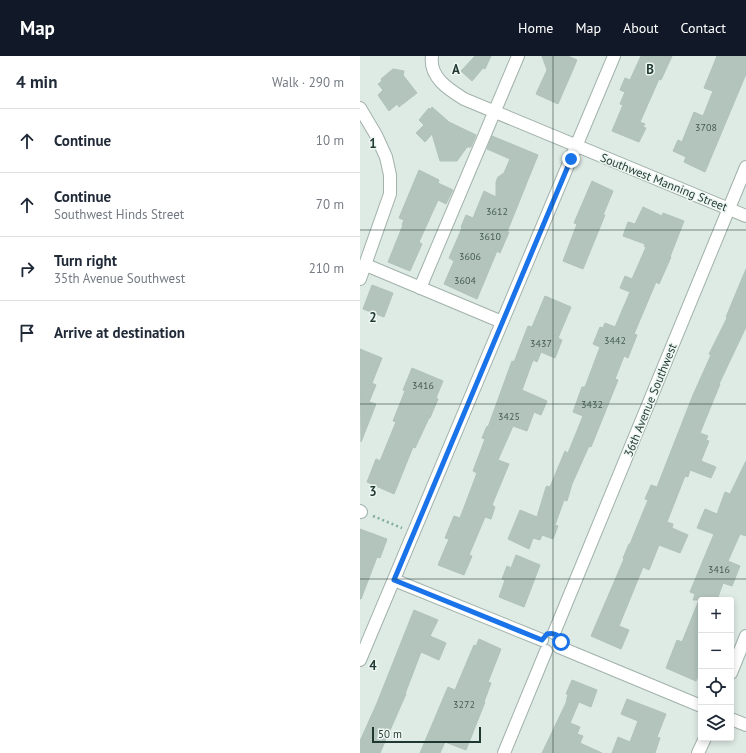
<!DOCTYPE html>
<html lang="en">
<head>
<meta charset="utf-8">
<style>
	body { margin:0; font-family:"PT Sans",sans-serif; background:#f2f2f3; color:#1f2937 }
	.controls { position:absolute; right:12px; bottom:12px; display:grid; overflow:hidden; border-radius:4px; box-shadow:0 2px 6px #0003 }
	.controls button { width:36px; height:36px; display:grid; place-items:center; padding:0; border:0; border-bottom:1px solid #e0e1e3; background:#fff; color:#1f2937; font:20px sans-serif }
	.scale { position:absolute; left:12px; bottom:10px; width:109px; box-sizing:border-box; padding-left:4px; border:2px solid #1f3932; border-top:0; font-size:11px; line-height:14px; white-space:nowrap; color:#1f3932; -webkit-text-stroke:3px #eef6f2; paint-order:stroke }
	.stop { position:absolute; width:12px; height:12px; margin:-9px; border:3px solid #1a73e8; border-radius:50%; background:#fff }
	.stop.end { background:#1a73e8; border-color:#fff; box-shadow:0 1px 4px #0008 }
	.list { margin:0; padding:0; list-style:none }
	h2 { display:flex; justify-content:space-between; align-items:center; height:52px; margin:0; padding:0 16px; font-size:17px }
	h2 small { font-size:13px; font-weight:400; color:#747a83 }
	.list li { display:grid; grid-template-columns:26px 1fr auto; gap:12px; align-items:center; box-sizing:border-box; height:64px; padding:0 16px; border-top:1px solid #e0e1e3 }
	.list b { display:block; font-size:15px; white-space:nowrap }
	.list p { margin:0; font-size:13px; white-space:nowrap; color:#747a83 }
	.list em { font-size:13px; font-style:normal; color:#747a83 }
	.icon { flex:none; width:22px; height:22px; fill:none; stroke:currentColor; stroke-width:2; stroke-linecap:round; stroke-linejoin:round }
	.map { position:relative; flex:none; width:386px; height:697px; overflow:hidden }
	header { display:flex; align-items:center; gap:24px; box-sizing:border-box; height:56px; padding:0 20px; background:#111827; color:#fff }
	header strong { font-size:19px }
	nav { display:flex; gap:22px; margin-inline-start:auto; font-size:14px }
	main { display:flex }
	aside { flex:1; background:#fff }
	.map>svg:first-child { display:block }
</style>
</head>
<body>
<header>
<strong>Map</strong>
<nav><a>Home</a><a>Map</a><a>About</a><a>Contact</a></nav>
</header>
<main>
<aside>
<h2>4 min<small>Walk · 290 m</small></h2>
<ul class="list">
<li><svg class="icon" aria-label="ahead" viewBox="0 0 24 24"><path d="M12 20V5M6 11l6-6 6 6"/></svg><div><b>Continue</b></div><em>10 m</em></li>
<li><svg class="icon" aria-label="ahead" viewBox="0 0 24 24"><path d="M12 20V5M6 11l6-6 6 6"/></svg><div><b>Continue</b><p>Southwest Hinds Street</p></div><em>70 m</em></li>
<li><svg class="icon" aria-label="right" viewBox="0 0 24 24"><path d="M7 20v-9h11M14 6l5 5-5 5"/></svg><div><b>Turn right</b><p>35th Avenue Southwest</p></div><em>210 m</em></li>
<li><svg class="icon" aria-label="arrive" viewBox="0 0 24 24"><path d="M6 21V4h12l-3 4 3 4H6"/></svg><div><b>Arrive at destination</b></div></li>
</ul>
</aside>
<div class="map">
<svg width="386" height="697" viewBox="0 0 386 697">
	<rect width="100%" height="100%" fill="#deeae4"/>
	<path fill="#b3c4bd" stroke="#b0c3bb" d="M 115,0 L 131,0 L 125,13 L 123,12 L 112,25 L 101,15 Z
		M 182,0 L 208,0 L 217,4 L 198,48 L 176,38 L 187,14 Z
		M 281,0 L 312,0 L 301,24 L 299,23 L 280,66 L 285,68 L 283,71 L 286,72 L 279,86 L 252,75 L 263,49 L 260,48 L 265,36 L 260,34 L 265,22 L 270,24 Z
		M 357,0 L 386,0 L 386,18 L 345,116 L 324,106 L 326,101 L 313,95 L 318,84 L 322,86 L 334,56 L 343,60 L 353,35 L 344,32 Z
		M 33,13 L 44,15 L 43,19 L 57,37 L 39,51 L 37,48 L 29,55 L 18,39 L 23,34 L 18,28 L 22,25 L 21,23 Z
		M 72,51 L 89,66 L 116,79 L 111,91 L 107,91 L 97,105 L 80,105 L 72,78 L 65,86 L 56,77 L 64,69 L 59,64 L 69,52 L 70,54 Z
		M 132,80 L 178,99 L 147,176 L 149,176 L 140,197 L 137,195 L 117,243 L 84,228 L 94,205 L 89,202 L 102,172 L 101,171 L 106,159 L 113,162 L 124,135 L 136,141 L 136,126 L 138,121 L 144,117 L 150,103 L 127,93 Z
		M 59,114 L 79,124 L 78,127 L 93,134 L 86,148 L 78,144 L 59,186 L 62,188 L 50,215 L 28,206 L 43,169 L 42,169 L 44,164 L 39,162 Z
		M 232,125 L 253,135 L 243,159 L 245,159 L 223,213 L 203,205 L 217,168 L 214,167 Z
		M 283,151 L 302,160 L 303,157 L 324,165 L 310,201 L 311,201 L 299,228 L 296,226 L 274,278 L 277,279 L 268,302 L 264,300 L 255,323 L 258,324 L 231,391 L 229,390 L 212,428 L 207,445 L 204,444 L 195,469 L 198,470 L 193,483 L 182,479 L 180,484 L 173,482 L 169,493 L 148,483 L 160,454 L 177,461 L 186,431 L 187,430 L 190,431 L 205,395 L 208,397 L 223,360 L 213,356 L 222,331 L 225,331 L 240,291 L 233,288 L 240,271 L 243,272 L 245,267 L 255,271 L 270,236 L 260,232 L 265,220 L 272,223 L 286,191 L 284,190 L 285,188 L 263,180 L 268,166 L 275,168 Z
		M 386,213 L 386,271 L 359,328 L 360,328 L 340,377 L 348,380 L 346,384 L 349,385 L 341,405 L 356,411 L 351,422 L 330,414 L 328,421 L 325,420 L 307,466 L 313,468 L 312,472 L 328,479 L 320,497 L 299,489 L 289,514 L 283,511 L 259,570 L 269,574 L 261,593 L 231,580 L 264,503 L 263,502 L 269,488 L 270,488 L 288,444 L 285,443 L 291,429 L 297,431 L 333,339 L 351,299 L 349,298 L 367,262 L 366,261 Z
		M 12,229 L 33,237 L 24,261 L 3,253 Z
		M 185,240 L 211,251 L 198,282 L 202,284 L 195,302 L 181,296 L 177,306 L 173,304 L 162,334 L 187,345 L 181,359 L 174,356 L 167,375 L 153,370 L 138,404 L 149,408 L 132,449 L 135,451 L 131,463 L 125,461 L 109,499 L 112,500 L 104,519 L 78,509 L 89,483 L 85,482 L 94,460 L 100,462 L 117,417 L 113,415 L 125,383 L 122,382 L 127,370 L 128,371 L 152,305 L 154,306 L 168,270 L 172,271 Z
		M 0,293 L 22,302 L 12,327 L 16,329 L 9,346 L 16,348 L 1,386 Z
		M 52,312 L 83,325 L 76,342 L 78,343 L 70,362 L 69,362 L 55,392 L 53,391 L 34,438 L 7,426 L 16,403 L 20,405 L 36,366 L 33,365 L 45,335 L 43,334 Z
		M 386,405 L 386,480 L 380,478 L 368,505 L 380,510 L 372,530 L 363,527 L 357,544 L 341,544 L 341,613 L 336,625 L 306,612 L 317,584 L 322,586 L 339,544 L 333,544 L 335,538 L 330,536 L 354,478 L 337,472 L 345,453 L 357,458 L 365,436 L 370,438 Z
		M 0,473 L 27,483 L 20,502 L 17,501 L 1,543 L 0,543 Z
		M 156,499 L 180,509 L 164,551 L 139,541 L 145,524 L 142,523 L 147,510 L 151,512 Z
		M 54,554 L 78,564 L 70,580 L 86,587 L 79,604 L 61,596 L 45,638 L 46,638 L 20,697 L 0,697 L 0,685 L 17,647 Z
		M 119,583 L 141,593 L 128,626 L 131,627 L 124,646 L 125,646 L 106,694 L 85,686 L 80,697 L 60,697 L 88,631 L 95,634 L 114,589 L 116,590 Z
		M 212,624 L 237,634 L 231,651 L 219,646 L 210,667 L 220,671 L 217,678 L 223,680 L 220,687 L 242,697 L 182,697 L 206,647 L 208,638 L 206,638 Z
		M 267,643 L 306,658 L 297,681 L 300,682 L 295,697 L 252,697 L 258,681 L 270,686 L 278,665 L 261,658 Z"/>
	<g fill="none" stroke-linecap="round" stroke-linejoin="round">
		<g stroke="#a1b1ab" stroke-width="14">
			<path id="minor" d="M 72,0 C 69,21 88,33 104,43 L 386,160
				M 0,52 L 16,79 L 26,101 L 30,119 L 30,138 L 0,223
				M 6,209 L 142,266
				M 60,232 L 158,0
				M 0,455 L 1,456
				M 34,524 L 182,584
				M 194,577 L 386,111
				M 199,591 L 341,650
				M 0,604 L 254,0
				M 371,617 L 386,580
				M 371,663 L 386,669
				M 144,697 L 186,595
				M 338,697 L 345,682"/>
		</g>
		<path stroke="#7ead9f" stroke-width="2.5" stroke-dasharray="2 3" stroke-linecap="butt" d="M 13,460 L 42,472"/>
		<use href="#minor" stroke="#fff" stroke-width="12"/>
	</g>
	<g fill="none" stroke-linecap="round" stroke-linejoin="round">
		<path stroke="#1a73e8" stroke-width="5" d="M 201,586 C 199,579 194,576 187,578 L 182,584 L 34,524 L 211,103"/>
	</g>
	<path fill="none" stroke="#1f3932" stroke-width="1" stroke-opacity="0.55" d="M 193,0 L 193,697M 0,174 L 386,174M 0,348 L 386,348M 0,523 L 386,523"/>
	<g text-anchor="middle" dominant-baseline="central" stroke-width="3" stroke-linejoin="round" paint-order="stroke">
		<g font-size="10" fill="#445c55">
			<text x="346" y="71">3708</text>
			<text x="137" y="155">3612</text>
			<text x="130" y="180">3610</text>
			<text x="110" y="200">3606</text>
			<text x="105" y="224">3604</text>
			<text x="255" y="284">3442</text>
			<text x="181" y="287">3437</text>
			<text x="63" y="329">3416</text>
			<text x="232" y="348">3432</text>
			<text x="149" y="360">3425</text>
			<text x="359" y="513">3416</text>
			<text x="104" y="648">3272</text>
		</g>
		<g font-size="12" fill="#1f3932" stroke="#eef6f2">
			<text transform="translate(304 126) rotate(22)">Southwest Manning Street</text>
			<text transform="translate(290 344) rotate(-68)">36th Avenue Southwest</text>
		</g>
	</g>
	<g font-size="13" text-anchor="middle" font-weight="bold" fill="#1f3932" stroke="#eef6f2" stroke-width="3" stroke-linejoin="round" paint-order="stroke">
		<text x="96" y="18">A</text>
		<text x="290" y="18">B</text>
		<text x="13" y="92">1</text>
		<text x="13" y="266">2</text>
		<text x="13" y="440">3</text>
		<text x="13" y="614">4</text>
	</g>
</svg>
<div class="controls">
<button>+</button>
<button>−</button>
<button><svg class="icon" aria-label="locate" viewBox="0 0 24 24"><circle cx="12" cy="12" r="6"/><path d="M12 2v4M12 18v4M2 12h4M18 12h4"/></svg></button>
<button><svg class="icon" aria-label="layers" viewBox="0 0 24 24"><path d="M12 4l9 5-9 5-9-5zM3 14l9 5 9-5"/></svg></button>
</div>
<div class="scale">50 m</div>
<div class="stop" style="left:201px;top:586px"></div>
<div class="stop end" style="left:211px;top:103px"></div>
</div>
</main>
</body>
</html>
